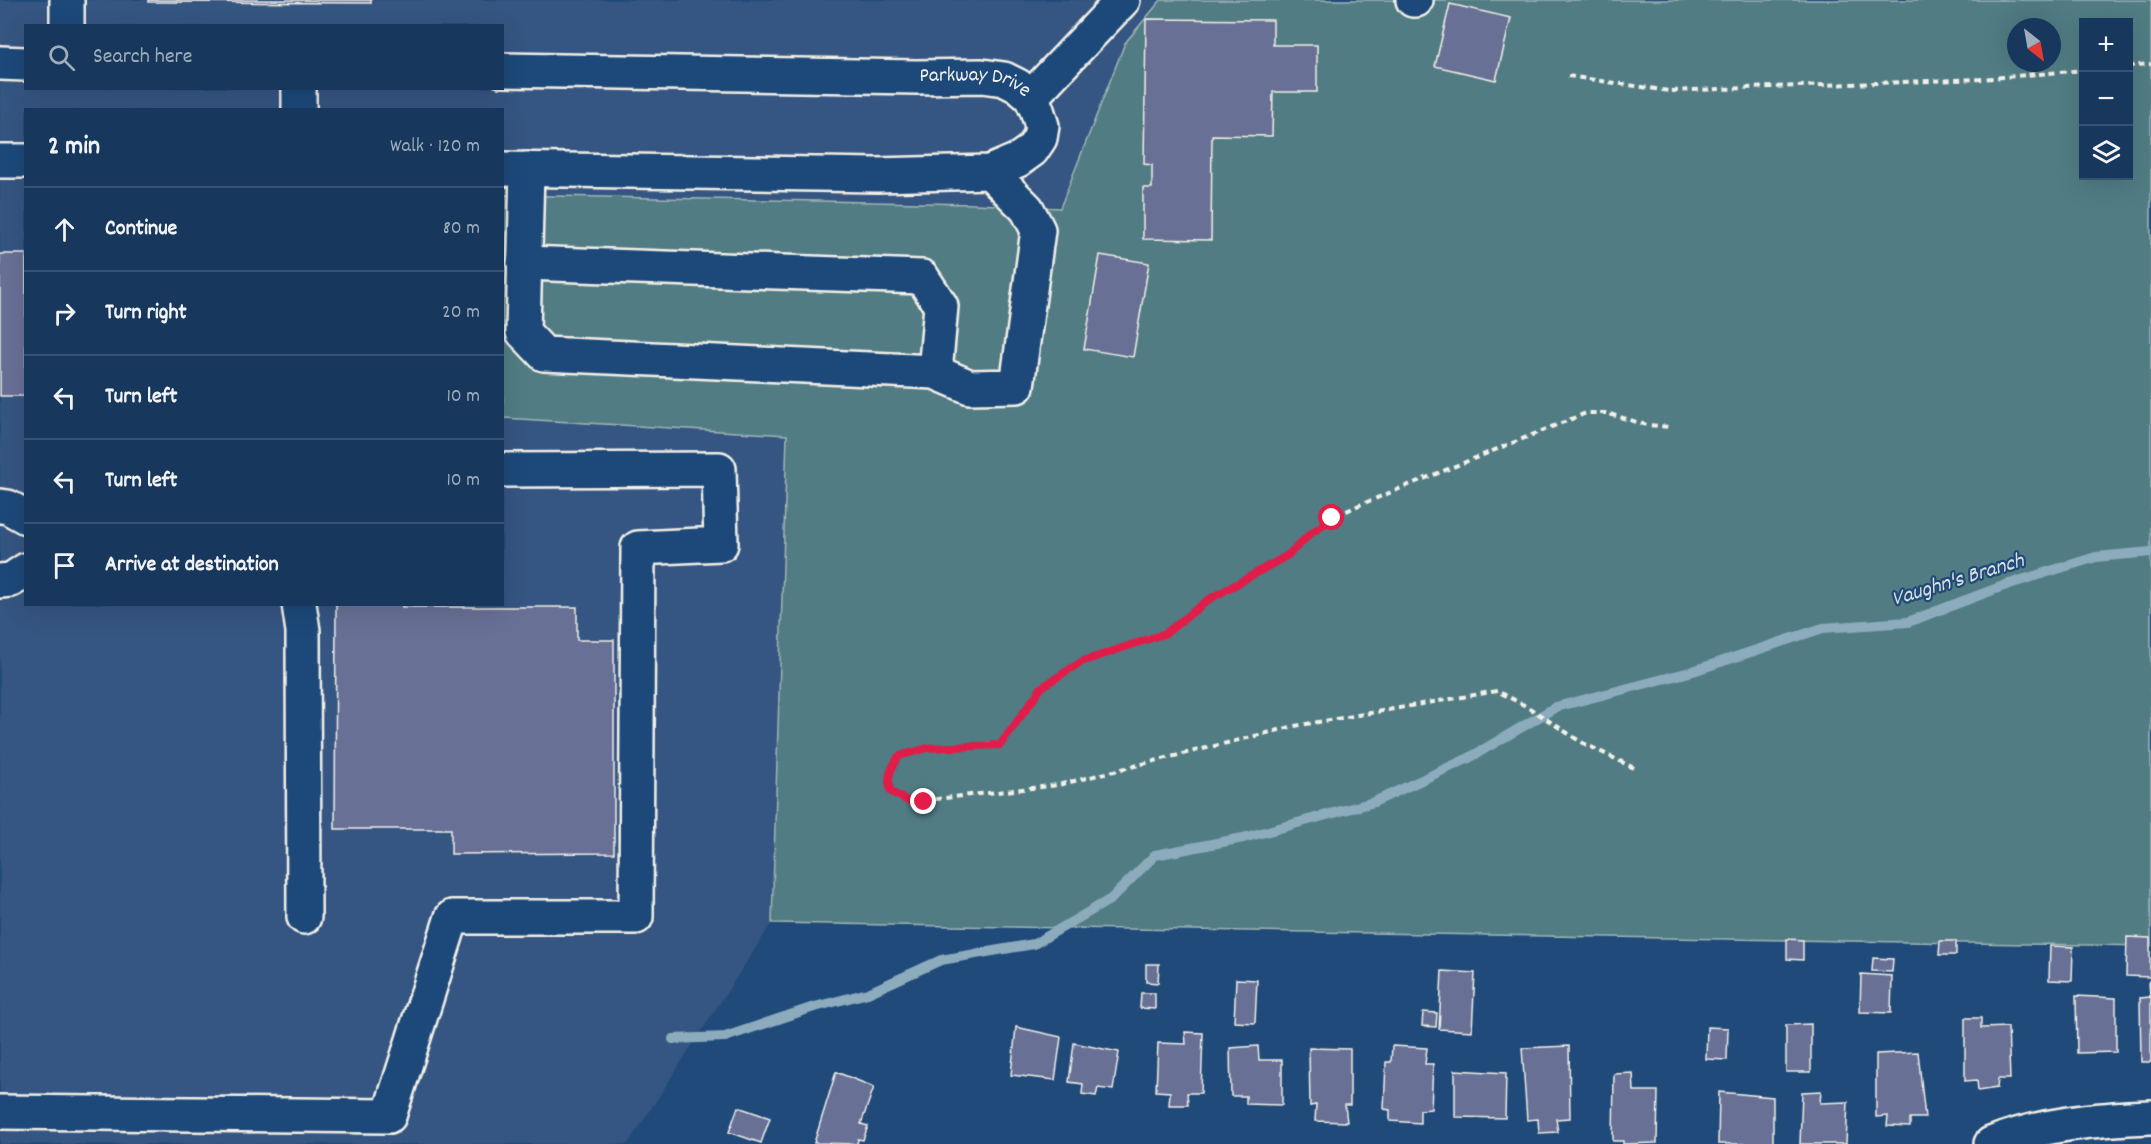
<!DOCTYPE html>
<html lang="en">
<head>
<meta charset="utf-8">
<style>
	body { margin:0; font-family:Dekko,sans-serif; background:#203f62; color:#f1f3f6 }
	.controls { position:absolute; right:18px; top:18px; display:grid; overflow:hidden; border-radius:0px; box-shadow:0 6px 24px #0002 }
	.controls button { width:54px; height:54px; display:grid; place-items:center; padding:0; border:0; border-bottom:2px solid #365272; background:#17385c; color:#f1f3f6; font:30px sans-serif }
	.compass { position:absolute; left:2007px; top:18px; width:54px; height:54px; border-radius:50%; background:#17385c; box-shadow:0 6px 24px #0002; rotate:149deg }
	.stop { position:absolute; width:18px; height:18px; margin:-14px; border:4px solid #e11d48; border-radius:50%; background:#fff }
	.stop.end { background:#e11d48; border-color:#fff; box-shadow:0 2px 6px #0008 }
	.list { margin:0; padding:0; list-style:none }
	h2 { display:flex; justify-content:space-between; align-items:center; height:78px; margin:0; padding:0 24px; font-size:26px }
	h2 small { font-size:20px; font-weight:400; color:#9eacbb }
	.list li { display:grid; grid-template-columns:39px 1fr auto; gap:18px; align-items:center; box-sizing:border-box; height:84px; padding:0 24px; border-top:2px solid #365272 }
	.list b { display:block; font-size:22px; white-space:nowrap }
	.list em { font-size:20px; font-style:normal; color:#9eacbb }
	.icon { flex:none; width:33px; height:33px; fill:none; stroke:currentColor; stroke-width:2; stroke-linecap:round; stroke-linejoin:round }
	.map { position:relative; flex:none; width:2151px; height:1144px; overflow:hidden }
	.search { position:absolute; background:#17385c; box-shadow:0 6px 24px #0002; left:24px; top:24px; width:480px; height:66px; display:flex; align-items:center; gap:15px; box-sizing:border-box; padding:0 21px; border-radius:0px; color:#9eacbb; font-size:22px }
	.panel { position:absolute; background:#17385c; box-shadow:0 6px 24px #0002; left:24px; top:108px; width:480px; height:498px; border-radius:0px }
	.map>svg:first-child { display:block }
</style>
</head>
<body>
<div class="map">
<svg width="2151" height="1144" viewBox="0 0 2151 1144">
	<rect width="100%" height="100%" fill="#1f4a7a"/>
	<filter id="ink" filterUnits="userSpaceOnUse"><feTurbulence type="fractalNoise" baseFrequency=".0167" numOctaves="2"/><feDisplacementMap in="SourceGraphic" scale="12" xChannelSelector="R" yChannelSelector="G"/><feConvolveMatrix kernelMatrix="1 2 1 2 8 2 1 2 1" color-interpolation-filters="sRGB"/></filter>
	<g filter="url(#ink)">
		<path fill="#355582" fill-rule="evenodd" d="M 0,0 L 1162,0 L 1125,43 L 1060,208 L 503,196 L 502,110 L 26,110 L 26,604 L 502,604 L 503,418 L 787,435 L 772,923 L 628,1144 L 0,1144 ZM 26,26 L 502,26 L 502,88 L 26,88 Z"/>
		<path fill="#517c84" stroke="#a2b6b6" stroke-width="1.5" fill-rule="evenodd" d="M 1161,0 L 2151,0 L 2151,946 L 772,923 L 787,435 L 503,418 L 502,195 L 974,204 L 1060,208 L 1125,43 ZM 2084,22 L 2128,22 L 2128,176 L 2084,176 ZM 2016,27 L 2052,27 L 2052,63 L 2016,63 Z"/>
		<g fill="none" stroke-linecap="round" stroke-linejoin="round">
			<path stroke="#8cacbd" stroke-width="10" d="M 673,1039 L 725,1037 L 811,1008 L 868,993 L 941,960 L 1034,944 L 1111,899 L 1155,855 L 1243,838 L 1374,802 L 1469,758 L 1556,707 L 1690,672 L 1823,628 L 1908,622 L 2006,585 L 2096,557 L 2151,552"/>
		</g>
		<path fill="#676f96" stroke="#f4f1e8" stroke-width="1.5" d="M 148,0 L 371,0 L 371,3 L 148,2 Z
			M 1450,4 L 1511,18 L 1496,80 L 1435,66 Z
			M 1146,19 L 1273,20 L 1273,45 L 1317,45 L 1317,92 L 1273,92 L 1272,136 L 1212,135 L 1211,240 L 1143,239 L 1143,188 L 1152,188 L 1152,165 L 1144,164 Z
			M 0,254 L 26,254 L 26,396 L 0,396 Z
			M 1100,255 L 1149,263 L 1133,357 L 1084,349 Z
			M 336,604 L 402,604 L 402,607 L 577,607 L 577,640 L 614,640 L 614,853 L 451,854 L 451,829 L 335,829 Z
			M 2127,937 L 2150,938 L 2150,977 L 2126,976 Z
			M 1787,939 L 1803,940 L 1803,960 L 1787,959 Z
			M 1940,941 L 1956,941 L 1956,955 L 1939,955 Z
			M 2050,946 L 2073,947 L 2072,981 L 2049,980 Z
			M 1873,958 L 1893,959 L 1892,972 L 1872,971 Z
			M 1146,964 L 1159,964 L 1158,983 L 1146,982 Z
			M 1442,971 L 1475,973 L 1472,1031 L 1439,1029 Z
			M 1861,974 L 1892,976 L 1891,1013 L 1860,1012 Z
			M 1236,979 L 1257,980 L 1255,1023 L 1234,1022 Z
			M 2149,981 L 2151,981 L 2151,1062 L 2141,1062 L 2140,998 L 2150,997 Z
			M 1141,993 L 1155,993 L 1155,1009 L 1140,1008 Z
			M 2076,996 L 2116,998 L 2116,1052 L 2077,1053 Z
			M 1423,1012 L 1437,1013 L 1436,1027 L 1422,1026 Z
			M 1965,1018 L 1981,1018 L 1981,1028 L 2008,1027 L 2010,1079 L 1998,1079 L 1997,1088 L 1978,1091 L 1977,1080 L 1965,1081 Z
			M 1811,1024 L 1811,1072 L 1786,1072 L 1786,1025 Z
			M 1016,1027 L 1061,1037 L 1055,1080 L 1011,1075 Z
			M 1707,1027 L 1728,1028 L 1727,1060 L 1706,1059 Z
			M 1185,1032 L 1203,1033 L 1201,1093 L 1187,1093 L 1188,1105 L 1169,1105 L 1170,1092 L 1156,1091 L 1158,1043 L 1186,1044 Z
			M 1074,1043 L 1119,1052 L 1113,1090 L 1098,1088 L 1096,1096 L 1082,1094 L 1083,1084 L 1069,1082 Z
			M 1258,1046 L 1259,1060 L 1282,1060 L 1282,1105 L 1246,1104 L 1246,1096 L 1231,1096 L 1230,1048 Z
			M 1392,1046 L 1427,1048 L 1425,1064 L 1433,1064 L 1431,1109 L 1420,1110 L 1420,1123 L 1390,1121 L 1390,1110 L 1384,1109 L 1386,1062 L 1391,1062 Z
			M 1569,1046 L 1570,1118 L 1556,1119 L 1558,1132 L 1539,1133 L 1538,1119 L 1527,1120 L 1522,1048 Z
			M 1309,1048 L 1350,1049 L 1350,1105 L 1345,1105 L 1347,1122 L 1315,1121 L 1316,1105 L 1310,1106 Z
			M 1918,1052 L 1925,1118 L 1910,1118 L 1910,1127 L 1887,1126 L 1888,1116 L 1876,1117 L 1876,1054 Z
			M 1455,1070 L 1506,1073 L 1505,1118 L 1455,1117 Z
			M 836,1072 L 874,1087 L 861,1124 L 868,1126 L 863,1140 L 858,1139 L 857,1144 L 814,1143 Z
			M 1633,1073 L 1634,1091 L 1658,1091 L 1657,1143 L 1623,1144 L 1623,1141 L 1613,1141 L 1614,1074 Z
			M 1821,1091 L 1820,1103 L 1848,1102 L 1846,1144 L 1800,1144 L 1802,1092 Z
			M 1719,1092 L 1773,1097 L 1773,1144 L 1718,1144 Z
			M 738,1107 L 770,1118 L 761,1143 L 729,1132 Z"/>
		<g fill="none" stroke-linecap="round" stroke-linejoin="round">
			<g stroke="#f4f1e8" stroke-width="38">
				<g id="minor">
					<path d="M 1413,0 L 1416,0"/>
					<path d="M 67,26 L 67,0"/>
					<path d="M 0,63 L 26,64"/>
					<path id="s1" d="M 502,70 L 916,77 L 982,76 L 1004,79 L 1018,86 L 1031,97 L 1037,110 L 1042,126 L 1040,138 L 1032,150 L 1018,160 L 990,172 L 877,175 L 502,169"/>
					<path d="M 1031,97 L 1123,0"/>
					<path d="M 299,110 L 299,88"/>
					<path d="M 0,161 L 26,161"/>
					<path d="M 527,169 L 523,332 L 544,354 L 935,372 L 970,387 L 1017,386 L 1038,230 L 1027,209 L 990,172"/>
					<path d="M 524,263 L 922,277 L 941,306 L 935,372"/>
					<path d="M 0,506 L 8,507 L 26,517"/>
					<path d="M 0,581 L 11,580 L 26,570"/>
					<path d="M 299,604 L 303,631 L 304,917"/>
					<path d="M 0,1112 L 389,1116 L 452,917 L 636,917 L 638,548 L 721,544 L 719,469 L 502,470"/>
					<path d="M 1991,1144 C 2041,1124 2097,1119 2151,1117"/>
				</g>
			</g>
			<path stroke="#f4f1e8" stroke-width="4" stroke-dasharray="6 4.5" stroke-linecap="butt" d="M 2128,66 L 2151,64
				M 1568,76 L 1669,91 L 1981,79 L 2084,70
				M 1634,768 L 1581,742 L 1528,707 L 1497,691 L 1295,726 L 1058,785 L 910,802 L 891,792 C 886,777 891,769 899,756 L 928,748 L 1000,745 L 1042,687 L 1081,662 L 1166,632 L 1208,600 L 1288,555 L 1310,534 L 1332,518 L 1357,506 L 1586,413 L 1606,413 L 1647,425 L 1670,427"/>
			<use href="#minor" stroke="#1f4a7a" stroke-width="33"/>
		</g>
	</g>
	<g fill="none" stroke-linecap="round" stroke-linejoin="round" filter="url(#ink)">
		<path stroke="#e11d48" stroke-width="8" d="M 924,802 L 910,802 L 891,792 C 886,777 891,769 899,756 L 928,748 L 1000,745 L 1042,687 L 1081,662 L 1166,633 L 1208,600 L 1288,555 L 1310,534 L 1332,518"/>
	</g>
	<g text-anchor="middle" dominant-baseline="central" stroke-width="4.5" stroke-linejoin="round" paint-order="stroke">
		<g font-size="21" fill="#f4f1e8" stroke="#1f4a7a">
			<text stroke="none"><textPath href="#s1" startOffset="474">Parkway Drive</textPath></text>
		</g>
		<g font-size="22" font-style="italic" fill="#dae0dd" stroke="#1f4a7a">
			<text transform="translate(1958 581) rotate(-17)">Vaughn's Branch</text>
		</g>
	</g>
</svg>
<div class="controls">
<button>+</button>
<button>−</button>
<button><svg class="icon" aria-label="layers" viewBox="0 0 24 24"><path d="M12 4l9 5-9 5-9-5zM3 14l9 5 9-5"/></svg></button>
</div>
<svg class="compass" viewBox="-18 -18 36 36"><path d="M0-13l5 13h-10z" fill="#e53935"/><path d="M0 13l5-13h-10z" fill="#9eacbb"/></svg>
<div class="stop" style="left:1332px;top:518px"></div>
<div class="stop end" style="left:924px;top:802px"></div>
<div class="search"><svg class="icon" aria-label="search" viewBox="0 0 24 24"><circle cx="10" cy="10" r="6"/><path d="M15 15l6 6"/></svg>Search here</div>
<section class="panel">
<h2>2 min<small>Walk · 120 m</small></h2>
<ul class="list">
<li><svg class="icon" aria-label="ahead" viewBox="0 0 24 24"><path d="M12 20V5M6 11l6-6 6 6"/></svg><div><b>Continue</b></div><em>80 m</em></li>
<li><svg class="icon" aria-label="right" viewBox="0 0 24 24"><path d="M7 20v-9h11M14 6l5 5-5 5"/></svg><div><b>Turn right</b></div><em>20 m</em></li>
<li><svg class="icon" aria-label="left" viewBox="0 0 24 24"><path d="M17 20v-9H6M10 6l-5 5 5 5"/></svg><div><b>Turn left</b></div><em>10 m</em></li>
<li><svg class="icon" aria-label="left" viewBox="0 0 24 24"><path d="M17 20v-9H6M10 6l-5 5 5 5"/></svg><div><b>Turn left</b></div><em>10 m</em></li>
<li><svg class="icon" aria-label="arrive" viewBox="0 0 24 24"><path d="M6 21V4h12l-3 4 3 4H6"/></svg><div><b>Arrive at destination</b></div></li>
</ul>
</section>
</div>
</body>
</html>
